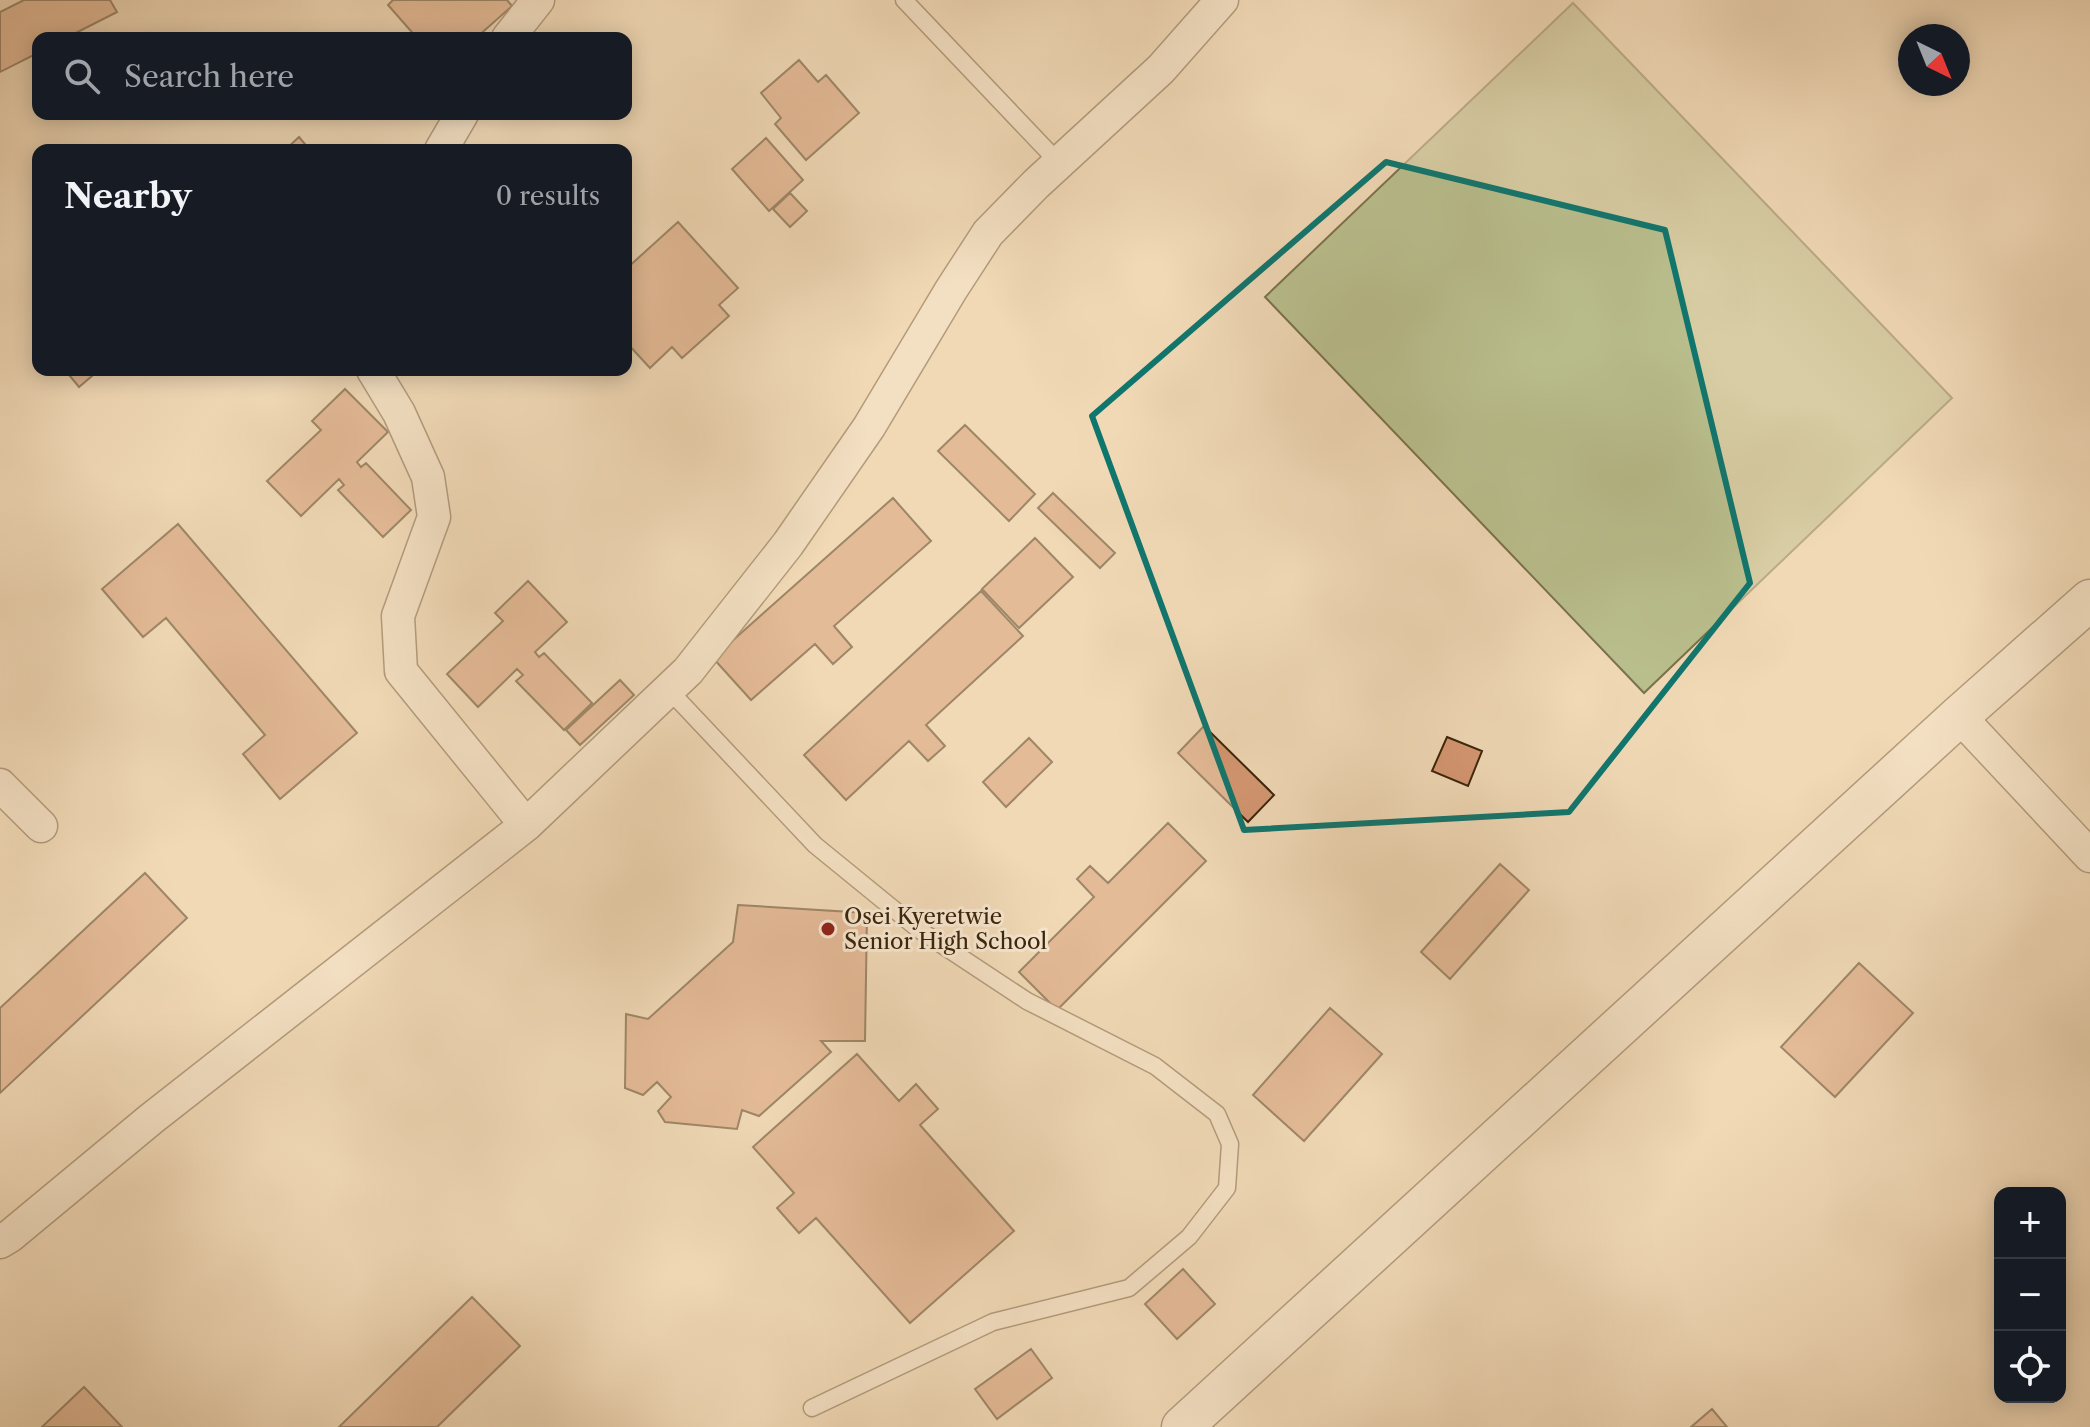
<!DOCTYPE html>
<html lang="en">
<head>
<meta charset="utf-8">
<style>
	body { margin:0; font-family:"Libre Caslon Text",serif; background:#20242c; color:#f1f3f6 }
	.controls { position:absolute; right:24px; bottom:24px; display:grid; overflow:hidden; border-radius:16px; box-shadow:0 4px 20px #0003 }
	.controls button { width:72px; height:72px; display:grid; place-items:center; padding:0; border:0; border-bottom:2px solid #363941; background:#171b24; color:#f1f3f6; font:40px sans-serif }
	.compass { position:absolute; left:1898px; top:24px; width:72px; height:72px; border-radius:50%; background:#171b24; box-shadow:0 4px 20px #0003; rotate:137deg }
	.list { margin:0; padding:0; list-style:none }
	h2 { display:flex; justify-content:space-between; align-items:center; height:104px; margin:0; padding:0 32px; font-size:34px }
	h2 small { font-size:26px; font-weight:400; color:#9ea1a6 }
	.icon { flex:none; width:44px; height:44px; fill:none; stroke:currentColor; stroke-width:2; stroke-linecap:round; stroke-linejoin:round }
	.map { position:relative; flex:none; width:2090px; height:1427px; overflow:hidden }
	.search { position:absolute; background:#171b24; box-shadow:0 4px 20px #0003; left:32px; top:32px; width:600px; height:88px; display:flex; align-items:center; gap:20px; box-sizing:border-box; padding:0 28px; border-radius:16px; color:#9ea1a6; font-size:30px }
	.panel { position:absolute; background:#171b24; box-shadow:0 4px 20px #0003; left:32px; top:144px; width:600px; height:232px; border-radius:16px }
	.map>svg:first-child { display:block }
</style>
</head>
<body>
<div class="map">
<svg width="2090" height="1427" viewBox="0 0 2090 1427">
	<rect width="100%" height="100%" fill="#f1d9b6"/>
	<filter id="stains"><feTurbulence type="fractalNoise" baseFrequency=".0025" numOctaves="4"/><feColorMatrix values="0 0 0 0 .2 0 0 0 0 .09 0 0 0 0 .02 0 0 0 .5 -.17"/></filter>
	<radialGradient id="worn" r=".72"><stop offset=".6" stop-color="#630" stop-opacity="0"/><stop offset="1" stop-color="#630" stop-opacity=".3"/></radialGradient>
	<path fill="#babf8e" stroke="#7a724c" stroke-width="2" d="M 1573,3 L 1952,398 L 1644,693 L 1265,297 Z"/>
	<path fill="#d59772" stroke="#3a2409" stroke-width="2" d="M 24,0 L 110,0 L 117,12 L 66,38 L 38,38 L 38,53 L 0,72 L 0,12 Z
		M 393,0 L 507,0 L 512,6 L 476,38 L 417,38 L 388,5 Z
		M 799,60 L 818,82 L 826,75 L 859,113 L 806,160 L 775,124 L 781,118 L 761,93 Z
		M 299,137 L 310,150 L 285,150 Z
		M 766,138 L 803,180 L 769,211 L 732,169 Z
		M 790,193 L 807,211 L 790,227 L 773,209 Z
		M 678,222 L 738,288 L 719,305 L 729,316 L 682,358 L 672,347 L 650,368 L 626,342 L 626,269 Z
		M 65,370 L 99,370 L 79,387 Z
		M 345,389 L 388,432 L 357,462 L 361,467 L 366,463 L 411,510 L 383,537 L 338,490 L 344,485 L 339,479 L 301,516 L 267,481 L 321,430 L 312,421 Z
		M 965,425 L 1035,494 L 1009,521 L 938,451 Z
		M 1053,493 L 1115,553 L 1100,568 L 1038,508 Z
		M 893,498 L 931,541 L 834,626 L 852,647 L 833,664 L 815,644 L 751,700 L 713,658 Z
		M 178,524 L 357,733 L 280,799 L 243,754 L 265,735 L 166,618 L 143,637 L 102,589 Z
		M 1035,538 L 1073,577 L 1019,628 L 982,589 Z
		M 528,581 L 567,622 L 535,652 L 539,657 L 544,653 L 592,703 L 564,730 L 516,681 L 523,675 L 517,669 L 478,707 L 447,674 L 503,621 L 495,613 Z
		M 981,591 L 1023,636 L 926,725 L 945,746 L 928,761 L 909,741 L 846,800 L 804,755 Z
		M 620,680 L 634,695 L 580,745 L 566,730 Z
		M 1204,726 L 1274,795 L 1248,822 L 1178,753 Z
		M 1447,737 L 1482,751 L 1468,786 L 1432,771 Z
		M 1029,738 L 1052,762 L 1006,807 L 983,782 Z
		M 1168,823 L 1206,861 L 1057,1010 L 1019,972 L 1094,897 L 1077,879 L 1090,866 L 1108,883 Z
		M 1500,864 L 1529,890 L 1450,979 L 1421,952 Z
		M 145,873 L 187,918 L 0,1093 L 0,1008 Z
		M 738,905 L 867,913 L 865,1041 L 821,1041 L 831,1052 L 759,1116 L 742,1110 L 737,1129 L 665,1122 L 658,1111 L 671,1097 L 657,1082 L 643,1095 L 625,1088 L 626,1014 L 648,1019 L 733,942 Z
		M 1859,963 L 1913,1013 L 1835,1097 L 1781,1047 Z
		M 1330,1008 L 1382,1054 L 1304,1141 L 1253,1095 Z
		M 857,1054 L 899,1101 L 916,1084 L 938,1109 L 920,1125 L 1014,1231 L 910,1323 L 816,1218 L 799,1233 L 777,1208 L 794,1193 L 753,1147 Z
		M 1183,1269 L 1215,1304 L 1177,1339 L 1145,1304 Z
		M 472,1297 L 520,1346 L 437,1427 L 339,1427 Z
		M 1031,1349 L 1052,1378 L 997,1419 L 975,1389 Z
		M 84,1387 L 122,1427 L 42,1427 Z
		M 1712,1409 L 1727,1427 L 1691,1427 Z"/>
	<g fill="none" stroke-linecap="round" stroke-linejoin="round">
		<g stroke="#685134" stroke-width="19">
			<path id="service" d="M 904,0 L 1059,163
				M 668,689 L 815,845 L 918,929 L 1027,1001 L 1155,1066 L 1217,1114 L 1230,1144 L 1227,1188 L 1189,1237 L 1129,1288 L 993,1322 L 812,1408"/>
		</g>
		<g stroke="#685134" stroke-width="35">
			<path id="minor" d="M 508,38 L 538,0
				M 441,150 L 462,114
				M 373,370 L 399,413 L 428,477 L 434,517 L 398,616 L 401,671 L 526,825
				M 1959,716 L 2090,856
				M 0,785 L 41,826
				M 0,1242 L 10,1236 L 151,1119 L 526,825 L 688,671 L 788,544 L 869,427 L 951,290 L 988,233 L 1036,184 L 1161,69 L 1222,0"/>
		</g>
		<g stroke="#685134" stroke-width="43">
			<path id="tertiary" d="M 1182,1427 L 1959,716 L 2090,600"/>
		</g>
		<use href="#service" stroke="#f6e6d0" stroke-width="16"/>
		<use href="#minor" stroke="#f6e6d0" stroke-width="32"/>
		<use href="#tertiary" stroke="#f6e6d0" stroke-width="40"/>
	</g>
	<path d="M0 0H2090V1427H0ZM 1386,162 L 1665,230 L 1750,583 L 1569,812 L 1244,830 L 1092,416 Z" fill="#f1d9b6" fill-opacity=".55" fill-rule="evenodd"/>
	<path fill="none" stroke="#0f766e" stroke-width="6" stroke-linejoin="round" d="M 1386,162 L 1665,230 L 1750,583 L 1569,812 L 1244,830 L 1092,416 Z"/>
	<circle fill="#8f2418" stroke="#f6e6d0" stroke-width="3" cx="828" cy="929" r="8"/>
	<g text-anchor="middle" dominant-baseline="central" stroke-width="6" stroke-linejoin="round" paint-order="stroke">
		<g font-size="22" fill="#3a2409" stroke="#f6e6d0" text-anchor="start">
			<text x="844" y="916">Osei Kyeretwie<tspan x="844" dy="25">Senior High School</tspan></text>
		</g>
	</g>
	<rect width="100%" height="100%" filter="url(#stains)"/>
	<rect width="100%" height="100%" fill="url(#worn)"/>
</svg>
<div class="controls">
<button>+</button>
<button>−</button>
<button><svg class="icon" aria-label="locate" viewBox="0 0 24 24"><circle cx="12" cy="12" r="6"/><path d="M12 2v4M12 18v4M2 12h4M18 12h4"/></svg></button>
</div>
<svg class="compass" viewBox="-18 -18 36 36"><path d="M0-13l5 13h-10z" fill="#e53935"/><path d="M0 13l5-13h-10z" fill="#9ea1a6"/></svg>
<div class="search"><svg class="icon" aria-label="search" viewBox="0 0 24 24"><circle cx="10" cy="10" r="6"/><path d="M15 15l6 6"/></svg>Search here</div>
<section class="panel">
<h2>Nearby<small>0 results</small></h2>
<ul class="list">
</ul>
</section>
</div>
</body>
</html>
